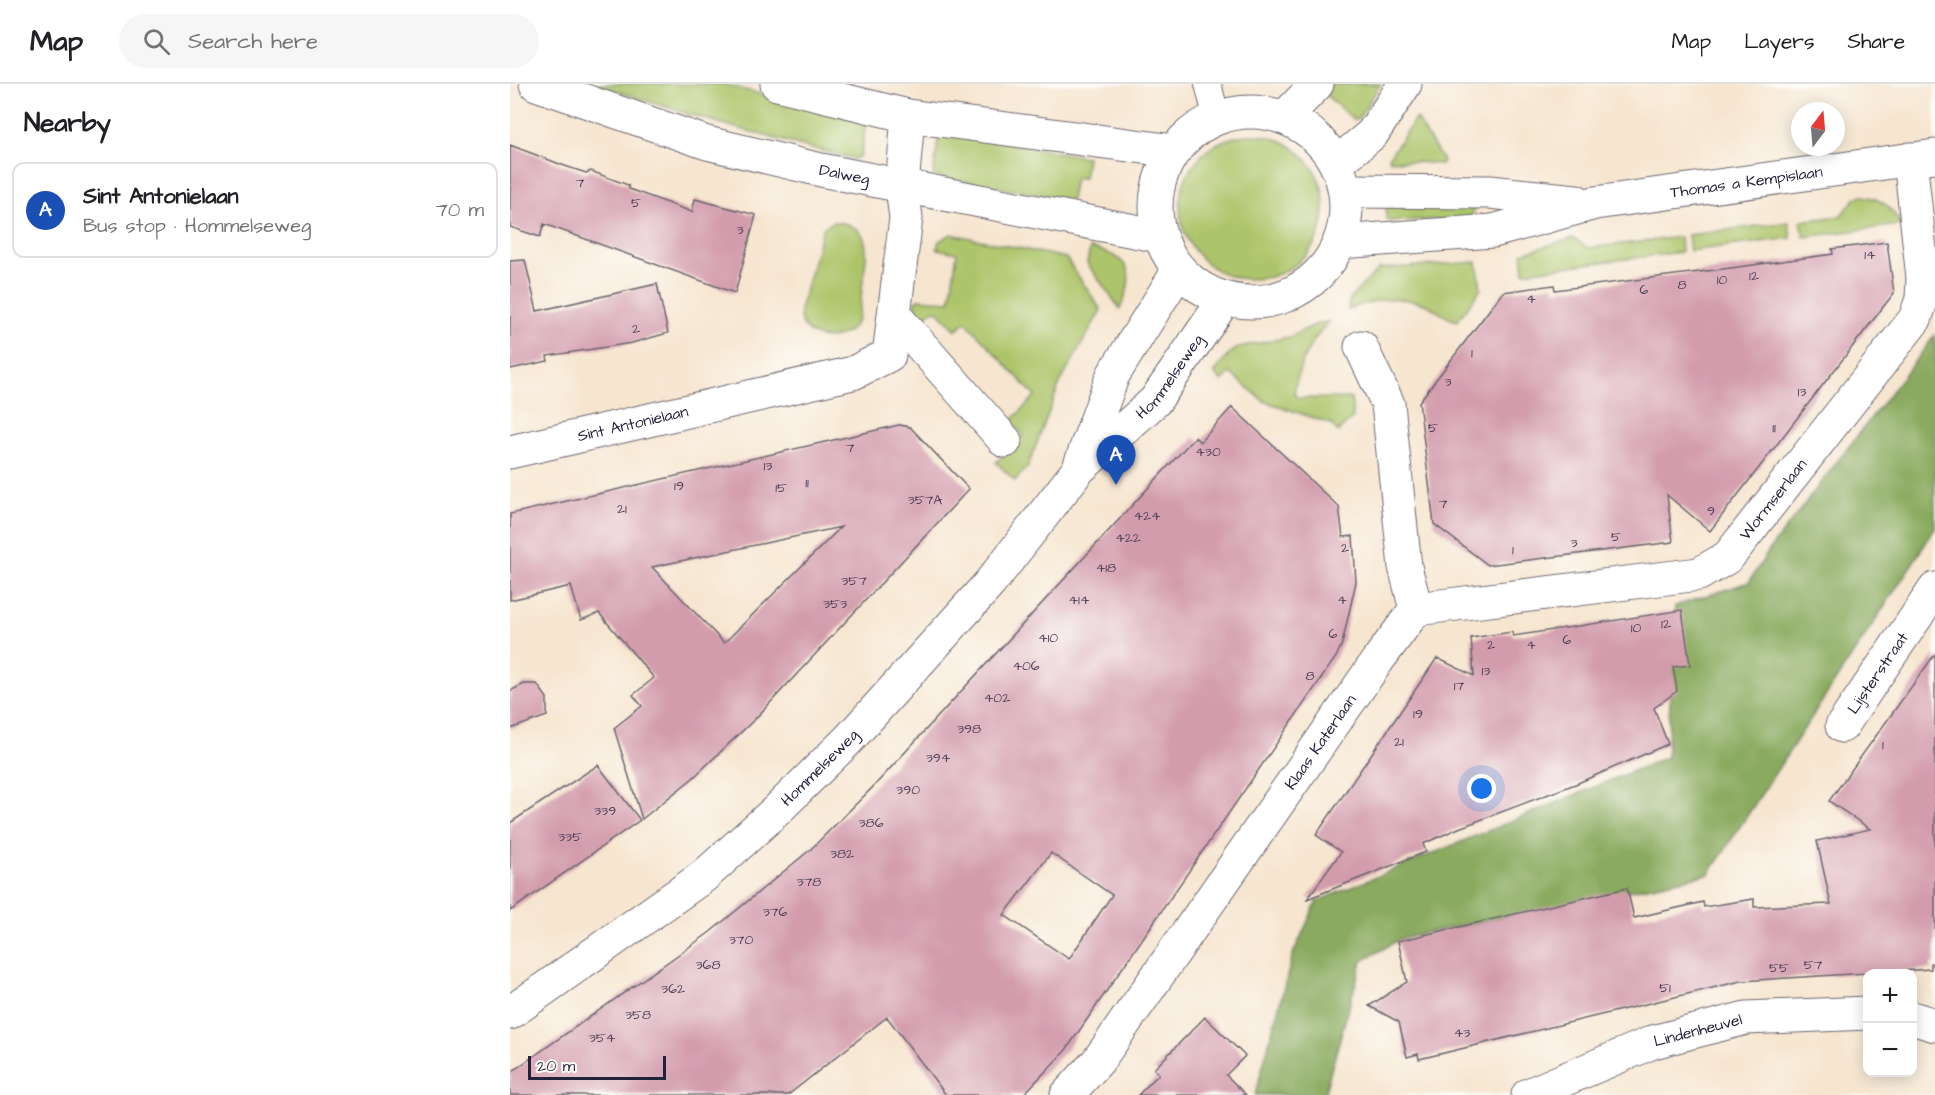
<!DOCTYPE html>
<html lang="en">
<head>
<meta charset="utf-8">
<style>
	body { margin:0; font-family:"Architects Daughter",sans-serif; background:#f6f6f6; color:#202124 }
	.controls { position:absolute; right:18px; bottom:18px; display:grid; overflow:hidden; border-radius:12px; box-shadow:0 3px 15px #0003 }
	.controls button { width:54px; height:54px; display:grid; place-items:center; padding:0; border:0; border-bottom:2px solid #e0e0e0; background:#fff; color:#202124; font:30px sans-serif }
	.compass { position:absolute; left:1281px; top:18px; width:54px; height:54px; border-radius:50%; background:#fff; box-shadow:0 3px 15px #0003; rotate:16deg }
	.scale { position:absolute; left:18px; bottom:15px; width:138px; box-sizing:border-box; padding-left:6px; border:3px solid #22223b; border-top:0; font-size:16px; line-height:21px; white-space:nowrap; color:#22223b; -webkit-text-stroke:4px #fdfcf7; paint-order:stroke }
	.you { position:absolute; left:972px; top:705px; width:21px; height:21px; margin:-15px; border:4px solid #fff; border-radius:50%; background:#1a73e8; box-shadow:0 0 0 9px #1a73e833 }
	.badge { display:grid; place-items:center; width:39px; height:39px; border-radius:50%; background:#7c3aed; color:#fff; font-size:20px; font-weight:700 }
	.pin { position:absolute; translate:-50% -50px; filter:drop-shadow(0 2px 3px #0008) }
	.pin::after { content:''; position:absolute; top:32px; width:21px; height:18px; background:inherit; clip-path:polygon(0 0,100% 0,50% 100%) }
	.list { margin:0; padding:0; list-style:none }
	h2 { display:flex; justify-content:space-between; align-items:center; height:78px; margin:0; padding:0 24px; font-size:26px }
	h2 small { font-size:20px; font-weight:400; color:#757577 }
	.list li { display:grid; grid-template-columns:39px 1fr auto; gap:18px; align-items:center; box-sizing:border-box; height:96px; margin:0 12px 12px; padding:0 12px; border:2px solid #e0e0e0; border-radius:12px }
	.list b { display:block; font-size:22px; white-space:nowrap }
	.list p { margin:0; font-size:20px; white-space:nowrap; color:#757577 }
	.list em { font-size:20px; font-style:normal; color:#757577 }
	.icon { flex:none; width:33px; height:33px; fill:none; stroke:currentColor; stroke-width:2; stroke-linecap:round; stroke-linejoin:round }
	.map { position:relative; flex:none; width:1425px; height:1011px; overflow:hidden }
	header { display:flex; align-items:center; gap:36px; box-sizing:border-box; height:84px; padding:0 30px; background:#fff; border-bottom:2px solid #e0e0e0 }
	header strong { font-size:28px }
	nav { display:flex; gap:33px; margin-inline-start:auto; font-size:21px }
	.search { width:420px; height:54px; background:#f6f6f6; display:flex; align-items:center; gap:15px; box-sizing:border-box; padding:0 21px; border-radius:33px; color:#757577; font-size:22px }
	main { display:flex }
	aside { flex:1; background:#fff }
	.map>svg:first-child { display:block }
</style>
</head>
<body>
<header>
<strong>Map</strong>
<div class="search"><svg class="icon" aria-label="search" viewBox="0 0 24 24"><circle cx="10" cy="10" r="6"/><path d="M15 15l6 6"/></svg>Search here</div>
<nav><a>Map</a><a>Layers</a><a>Share</a></nav>
</header>
<main>
<aside>
<h2>Nearby<small></small></h2>
<ul class="list">
<li><span class="badge" style="background:#1a4fb4">A</span><div><b>Sint Antonielaan</b><p>Bus stop · Hommelseweg</p></div><em>70 m</em></li>
</ul>
</aside>
<div class="map">
<svg width="1425" height="1011" viewBox="0 0 1425 1011">
	<rect width="100%" height="100%" fill="#fdfcf7"/>
	<filter id="ink" filterUnits="userSpaceOnUse"><feTurbulence type="fractalNoise" baseFrequency=".0167" numOctaves="2"/><feDisplacementMap in="SourceGraphic" scale="12" xChannelSelector="R" yChannelSelector="G"/><feConvolveMatrix kernelMatrix="1 2 1 2 8 2 1 2 1" color-interpolation-filters="sRGB"/></filter>
	<filter id="wash" filterUnits="userSpaceOnUse"><feTurbulence type="fractalNoise" baseFrequency=".008" numOctaves="4" result="noise"/><feDisplacementMap in="SourceGraphic" scale="24" xChannelSelector="R" yChannelSelector="G"/><feGaussianBlur stdDeviation="1.35" result="paint"/><feColorMatrix in="noise" values="0 0 0 0 0 0 0 0 0 0 0 0 0 0 0 0 0 1.4 0 .05"/><feComposite in="paint" operator="in"/></filter>
	<g filter="url(#wash)">
		<rect width="100%" height="100%" fill="#f6e5cf"/>
		<path fill="#adc56b" stroke="#687453" stroke-width="1.5" d="M 85,0 L 213,0 L 356,38 L 351,72 L 345,75 C 257,54 171,29 85,0 Z
			M 822,0 L 871,0 L 848,35 L 844,36 L 816,11 Z
			M 906,34 L 933,77 L 931,80 L 880,76 L 879,73 Z
			M 431,48 L 577,73 L 574,94 L 565,94 L 561,116 L 423,92 L 429,50 Z
			M670 123a72 72 0 1 1 144 0a72 72 0 1 1-144 0Z
			M 1353,112 C 1373,115 1381,123 1391,141 L 1294,153 L 1291,137 L 1330,132 L 1346,114 Z
			M 965,121 L 961,135 L 879,137 L 876,134 L 876,122 Z
			M 323,138 C 368,140 355,175 352,205 C 350,216 351,233 344,242 C 328,262 287,256 290,226 L 313,144 Z
			M 1279,138 L 1281,154 L 1180,167 L 1178,151 Z
			M 441,150 L 556,174 L 591,226 L 550,299 L 518,382 L 505,397 L 486,378 L 513,352 L 503,339 L 503,335 L 525,312 L 457,239 L 455,238 L 446,246 L 426,225 L 409,236 L 405,217 L 408,215 L 440,217 L 447,169 L 427,165 L 429,157 Z
			M 1170,153 L 1171,168 L 1014,188 L 1012,169 L 1063,154 L 1078,164 Z
			M 580,164 C 621,173 627,188 610,225 L 577,179 Z
			M 967,178 L 971,205 L 947,237 C 937,235 927,226 917,221 C 892,211 862,215 838,226 L 840,214 L 869,185 Z
			M 819,238 C 798,260 789,280 784,309 L 787,314 L 841,314 L 843,333 L 828,348 L 821,340 L 754,317 L 720,289 L 712,297 L 704,289 L 719,270 L 729,263 L 779,253 L 809,239 Z"/>
		<path fill="#8aaa5f" stroke="#56664d" stroke-width="1.5" d="M 1425,251 L 1425,445 L 1199,790 L 892,854 L 852,877 L 814,1011 L 745,1011 L 783,870 L 807,817 L 1157,673 L 1165,522 L 1239,498 L 1260,465 Z"/>
		<g id="blocks">
			<path fill="#d39cad" fill-rule="evenodd" d="M 0,61 L 55,82 L 76,89 L 81,87 L 118,101 L 119,105 L 182,128 L 185,115 L 246,131 L 225,209 L 34,140 L 30,153 L 0,143 Z
				M 1377,158 L 1384,209 L 1200,447 L 1157,411 L 1163,458 L 978,481 L 924,440 L 909,318 L 993,208 L 1044,201 L 1045,206 L 1221,184 L 1323,170 L 1322,165 Z
				M 15,176 L 27,227 L 147,200 L 158,249 L 122,259 L 37,272 L 38,277 L 0,285 L 0,177 Z
				M 722,323 L 829,423 L 833,453 L 843,452 L 846,498 L 832,560 L 826,573 L 556,966 L 513,1011 L 436,1011 L 377,933 L 278,1011 L 0,1011 L 0,989 L 199,849 L 301,765 L 364,702 L 685,353 L 690,358 ZM 541,769 L 602,811 L 559,875 L 494,831 Z
				M 389,341 L 400,343 L 459,405 L 246,634 L 183,694 L 132,735 L 104,644 L 132,622 L 123,611 L 144,594 L 89,529 L 71,536 L 61,502 L 0,516 L 0,430 ZM 331,443 L 214,559 L 142,483 Z
				M 1172,526 L 1180,581 L 1163,583 L 1167,607 L 1144,624 L 1158,660 L 1068,699 L 949,744 L 913,760 L 916,768 L 797,815 L 831,768 L 806,751 L 927,574 L 964,592 L 961,554 L 1002,548 L 1003,552 Z
				M 1425,570 L 1425,879 L 1421,879 L 1421,885 L 1231,897 L 909,975 L 908,970 L 897,973 L 889,938 L 859,922 L 897,898 L 888,857 L 1117,804 L 1124,834 L 1193,818 L 1194,823 L 1244,815 L 1244,823 L 1321,820 L 1307,757 L 1360,745 L 1319,717 Z
				M 14,600 L 27,600 L 37,614 L 37,632 L 0,645 L 0,607 Z
				M 88,681 L 130,736 L 0,827 L 0,739 Z
				M 695,933 L 735,972 L 716,991 L 736,1011 L 628,1011 L 649,990 L 644,985 Z"/>
		</g>
	</g>
	<g filter="url(#ink)">
		<use href="#blocks" fill-opacity="0" stroke="#6c666f" stroke-width="1.5"/>
		<g fill="none" stroke-linecap="round" stroke-linejoin="round">
			<g stroke="#6c666f" stroke-width="28">
				<path id="lane" d="M 698,0 L 707,35"/>
			</g>
			<g stroke="#6c666f" stroke-width="35">
				<g id="street">
					<path d="M 386,233 L 495,357"/>
					<path d="M 851,263 L 878,320 L 895,483 L 906,525"/>
					<path id="s1" d="M 0,368 L 343,289 L 379,271 L 396,134 L 392,103 L 398,32"/>
					<path id="s2" d="M 906,525 L 1189,490 L 1218,473 L 1405,235 L 1412,215 L 1413,194 L 1400,75"/>
					<path id="s3" d="M 1332,642 L 1425,505"/>
					<path d="M 1402,934 L 1425,941"/>
					<path id="s4" d="M 557,1011 L 588,977 L 868,576 L 906,525"/>
					<path id="s5" d="M 1018,1011 L 1143,958 L 1236,934 L 1358,929"/>
				</g>
			</g>
			<g stroke="#6c666f" stroke-width="35">
				<g id="secondary">
					<path id="s6" d="M 26,0 L 197,59 L 311,86 L 650,152"/>
					<path d="M 267,0 L 398,32 L 664,67"/>
					<circle cx="741" cy="123" r="95"/>
					<path d="M 774,34 L 807,0"/>
					<path d="M 826,80 L 862,50 L 895,0"/>
					<path d="M 835,107 L 980,108 L 1066,117"/>
					<path id="s7" d="M 830,158 L 983,147 L 1085,119 L 1425,72"/>
					<path d="M 570,381 L 603,291 L 669,186"/>
					<path id="s8" d="M 0,929 L 194,792 L 267,726 L 339,655 L 480,499 L 569,385 L 645,317 L 715,215"/>
				</g>
			</g>
			<use href="#lane" stroke="#fff" stroke-width="26"/>
			<use href="#street" stroke="#fff" stroke-width="33"/>
			<use href="#secondary" stroke="#fff" stroke-width="33"/>
		</g>
	</g>
	<g text-anchor="middle" dominant-baseline="central" stroke-width="4.5" stroke-linejoin="round" paint-order="stroke">
		<g font-size="14" fill="#4e4058">
			<text x="70" y="99">7</text>
			<text x="126" y="119">5</text>
			<text x="230" y="146">3</text>
			<text x="1360" y="171">14</text>
			<text x="1244" y="192">12</text>
			<text x="1212" y="196">10</text>
			<text x="1172" y="201">8</text>
			<text x="1134" y="206">6</text>
			<text x="1021" y="215">4</text>
			<text x="126" y="245">2</text>
			<text x="962" y="269">1</text>
			<text x="938" y="298">3</text>
			<text x="1292" y="308">13</text>
			<text x="923" y="344">5</text>
			<text x="1264" y="344">11</text>
			<text x="340" y="364">7</text>
			<text x="698" y="368">430</text>
			<text x="258" y="382">13</text>
			<text x="297" y="399">11</text>
			<text x="169" y="402">19</text>
			<text x="271" y="404">15</text>
			<text x="415" y="416">357A</text>
			<text x="933" y="420">7</text>
			<text x="112" y="425">21</text>
			<text x="1201" y="427">9</text>
			<text x="637" y="432">424</text>
			<text x="1106" y="453">5</text>
			<text x="618" y="454">422</text>
			<text x="1064" y="459">3</text>
			<text x="835" y="464">2</text>
			<text x="1003" y="466">1</text>
			<text x="596" y="484">418</text>
			<text x="344" y="497">357</text>
			<text x="569" y="516">414</text>
			<text x="832" y="516">4</text>
			<text x="325" y="520">353</text>
			<text x="1156" y="540">12</text>
			<text x="1126" y="544">10</text>
			<text x="823" y="550">6</text>
			<text x="538" y="554">410</text>
			<text x="1057" y="556">6</text>
			<text x="981" y="561">2</text>
			<text x="1021" y="561">4</text>
			<text x="516" y="582">406</text>
			<text x="976" y="587">13</text>
			<text x="800" y="592">8</text>
			<text x="949" y="602">17</text>
			<text x="487" y="614">402</text>
			<text x="908" y="630">19</text>
			<text x="459" y="645">398</text>
			<text x="889" y="658">21</text>
			<text x="1373" y="661">1</text>
			<text x="428" y="674">394</text>
			<text x="398" y="706">390</text>
			<text x="95" y="727">339</text>
			<text x="361" y="739">386</text>
			<text x="60" y="753">335</text>
			<text x="332" y="770">382</text>
			<text x="299" y="798">378</text>
			<text x="265" y="828">376</text>
			<text x="231" y="856">370</text>
			<text x="198" y="881">368</text>
			<text x="1303" y="881">57</text>
			<text x="1269" y="884">55</text>
			<text x="1155" y="904">51</text>
			<text x="163" y="905">362</text>
			<text x="128" y="931">358</text>
			<text x="952" y="949">43</text>
			<text x="92" y="954">354</text>
		</g>
		<g font-size="16" fill="#22223b" stroke="#fdfcf7">
			<text stroke="none"><textPath href="#s6" startOffset="322">Dalweg</textPath></text>
			<text stroke="none"><textPath href="#s7" startOffset="412">Thomas a Kempislaan</textPath></text>
			<text stroke="none"><textPath href="#s8" startOffset="922">Hommelseweg</textPath></text>
			<text stroke="none"><textPath href="#s1" startOffset="126">Sint Antonielaan</textPath></text>
			<text stroke="none"><textPath href="#s2" startOffset="392">Wormserlaan</textPath></text>
			<text stroke="none"><textPath href="#s3" startOffset="64">Lijsterstraat</textPath></text>
			<text stroke="none"><textPath href="#s4" startOffset="435">Klaas Katerlaan</textPath></text>
			<text stroke="none"><textPath href="#s8" startOffset="396">Hommelseweg</textPath></text>
			<text stroke="none"><textPath href="#s5" startOffset="182">Lindenheuvel</textPath></text>
		</g>
	</g>
</svg>
<div class="controls">
<button>+</button>
<button>−</button>
</div>
<svg class="compass" viewBox="-18 -18 36 36"><path d="M0-13l5 13h-10z" fill="#e53935"/><path d="M0 13l5-13h-10z" fill="#757577"/></svg>
<div class="scale">20 m</div>
<div class="you"></div>
<div class="pin badge" style="left:606px;top:401px;background:#1a4fb4">A</div>
</div>
</main>
</body>
</html>
